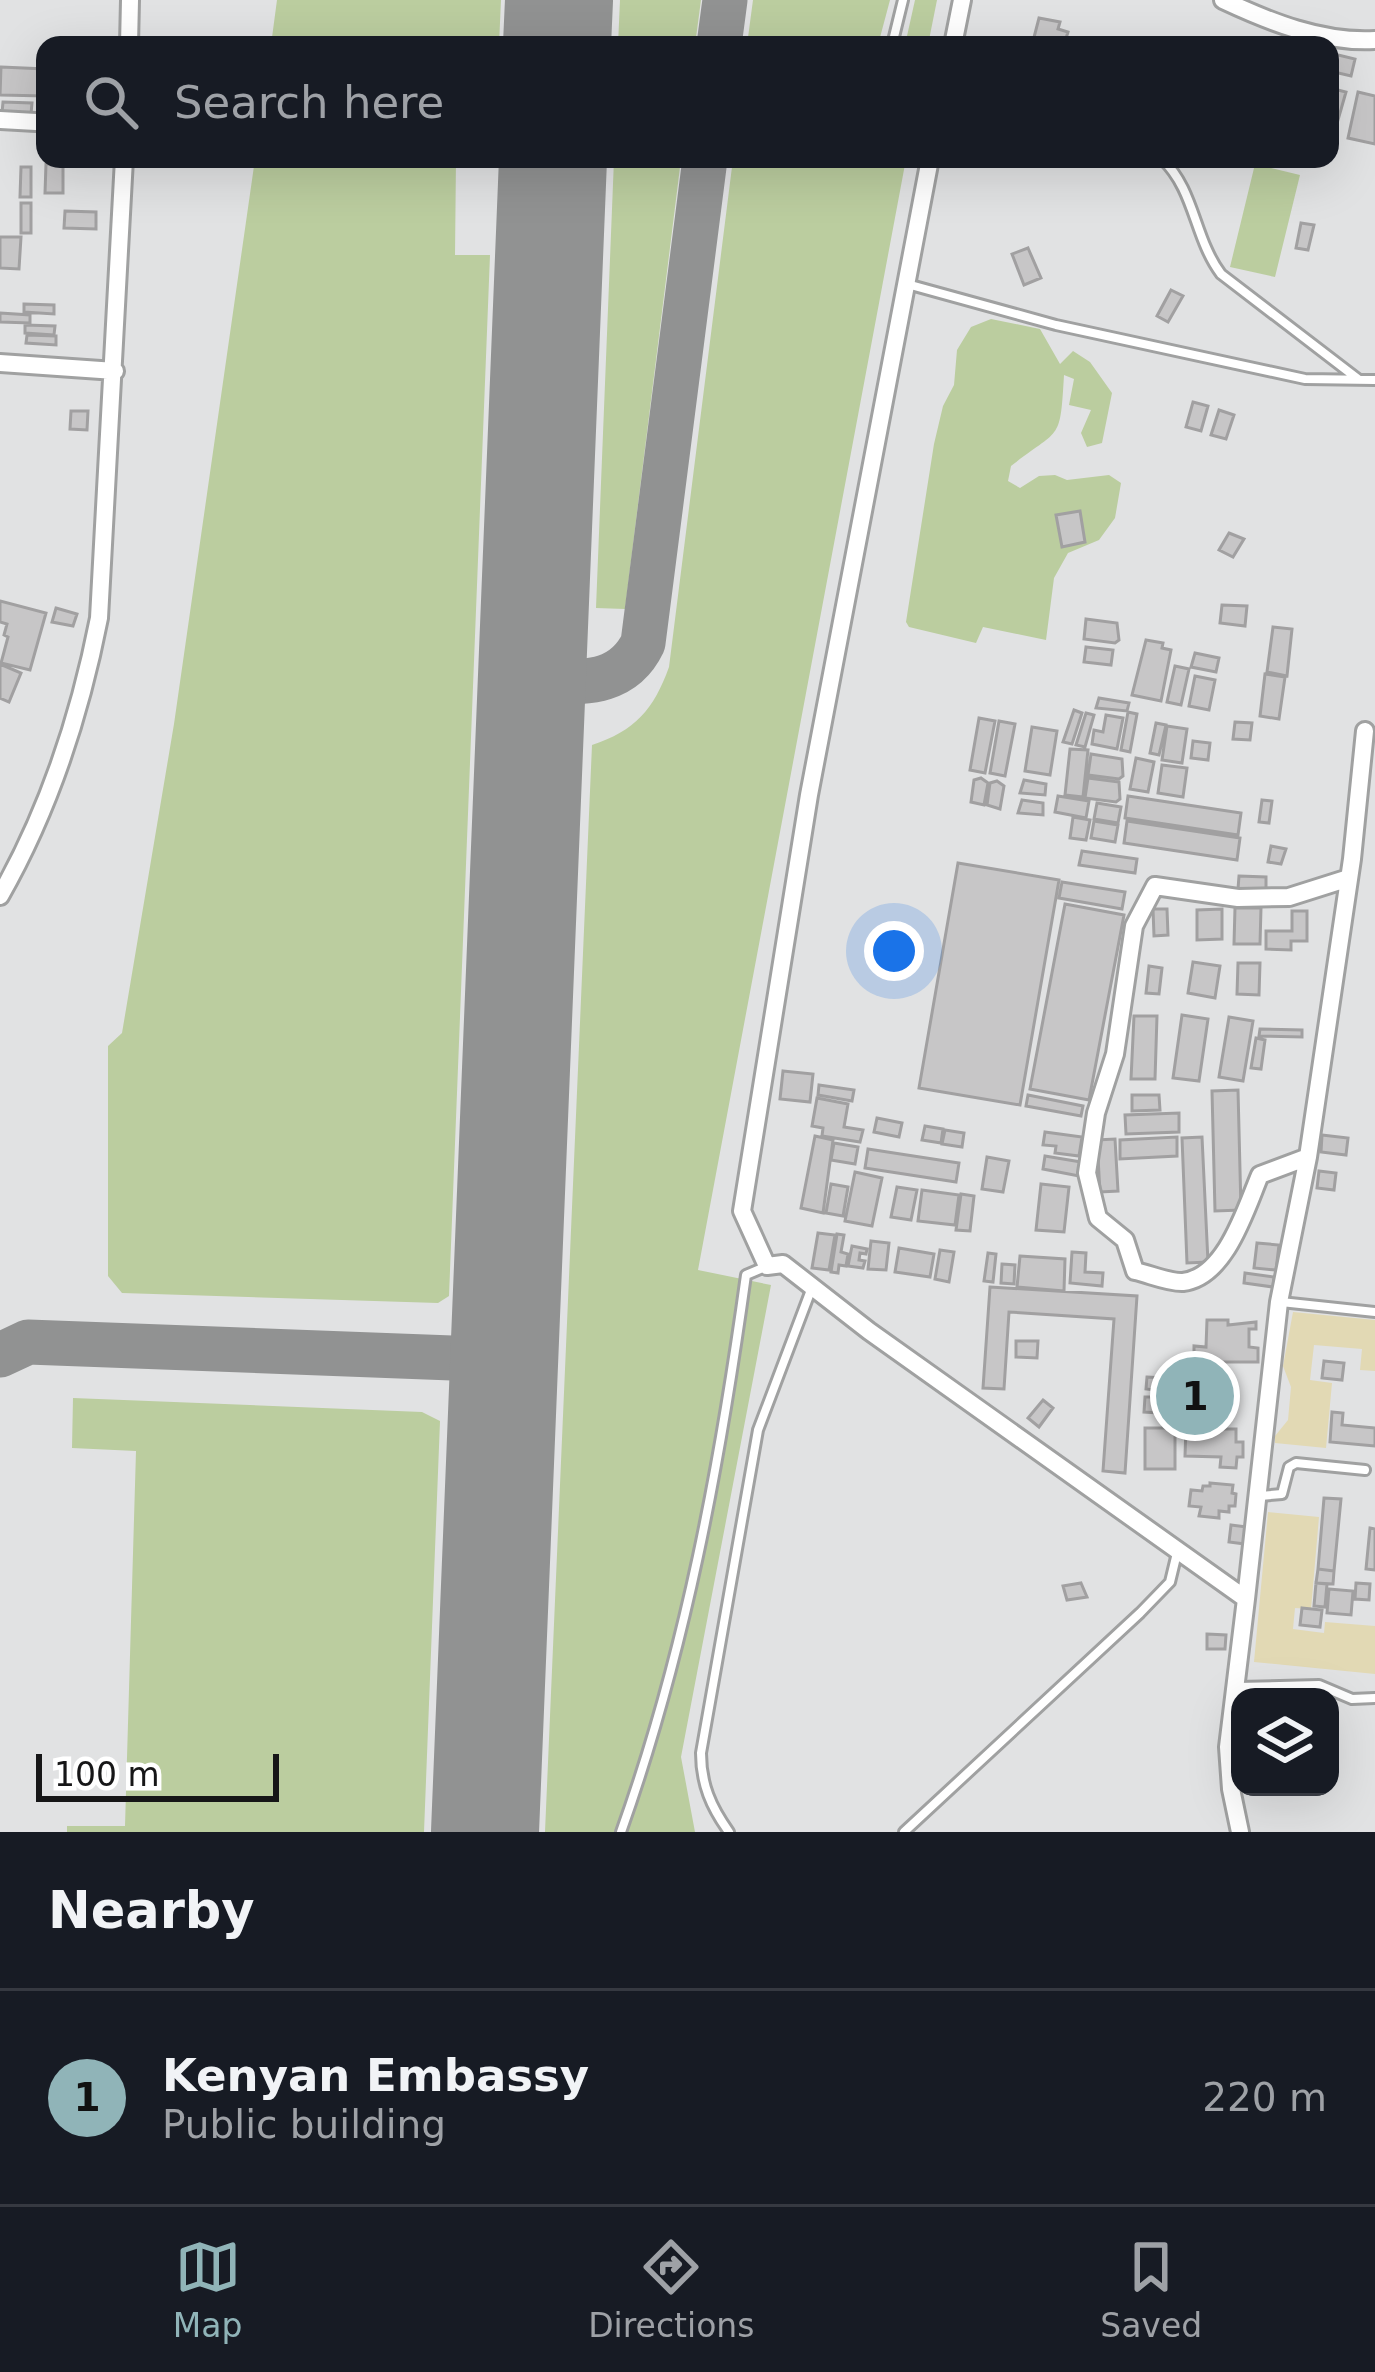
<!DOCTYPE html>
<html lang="en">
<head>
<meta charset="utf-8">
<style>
	body { margin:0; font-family:"DejaVu Sans",sans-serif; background:#242831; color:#f1f3f6 }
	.controls { position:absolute; right:36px; bottom:36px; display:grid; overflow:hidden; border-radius:24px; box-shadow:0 12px 48px #0002 }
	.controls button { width:108px; height:108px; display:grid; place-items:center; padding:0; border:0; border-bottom:3px solid #363941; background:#171b24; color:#f1f3f6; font:60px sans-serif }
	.scale { position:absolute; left:36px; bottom:30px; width:243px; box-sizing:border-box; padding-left:12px; border:6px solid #161617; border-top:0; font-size:33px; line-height:42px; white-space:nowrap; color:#161617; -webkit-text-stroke:9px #fff; paint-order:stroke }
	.you { position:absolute; left:894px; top:951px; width:42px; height:42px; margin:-30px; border:9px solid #fff; border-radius:50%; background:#1a73e8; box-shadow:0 0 0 18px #1a73e833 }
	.badge { display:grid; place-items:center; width:78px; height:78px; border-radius:50%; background:#90b4b8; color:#111; font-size:39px; font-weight:700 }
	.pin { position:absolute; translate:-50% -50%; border:6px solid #fff; box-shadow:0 3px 12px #0006 }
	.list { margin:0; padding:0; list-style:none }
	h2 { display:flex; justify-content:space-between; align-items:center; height:156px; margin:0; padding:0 48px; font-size:51px }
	h2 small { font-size:39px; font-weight:400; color:#9ea1a6 }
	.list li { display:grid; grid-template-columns:78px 1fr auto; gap:36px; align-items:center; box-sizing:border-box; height:216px; padding:0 48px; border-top:3px solid #363941 }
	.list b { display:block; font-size:45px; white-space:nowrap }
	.list p { margin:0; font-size:39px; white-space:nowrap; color:#9ea1a6 }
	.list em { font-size:39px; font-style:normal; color:#9ea1a6 }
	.icon { flex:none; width:66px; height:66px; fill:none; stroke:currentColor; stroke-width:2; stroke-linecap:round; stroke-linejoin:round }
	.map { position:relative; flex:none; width:1375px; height:1832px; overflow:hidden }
	.search { position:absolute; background:#171b24; box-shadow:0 12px 48px #0002; left:36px; right:36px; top:36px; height:132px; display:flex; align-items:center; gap:30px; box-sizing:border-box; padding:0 42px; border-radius:24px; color:#9ea1a6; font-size:45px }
	.sheet { height:372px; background:#171b24 }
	nav { display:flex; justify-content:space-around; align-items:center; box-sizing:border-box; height:168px; border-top:3px solid #363941; background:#171b24; font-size:33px; color:#9ea1a6 }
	nav a { display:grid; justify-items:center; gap:6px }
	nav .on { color:#90b4b8 }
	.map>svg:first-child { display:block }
</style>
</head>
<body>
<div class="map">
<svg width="1375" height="1832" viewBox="0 0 1375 1832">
	<rect width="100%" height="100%" fill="#e1e2e3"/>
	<path fill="#bbcd9f" d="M 277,0 L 501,0 L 499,45 L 271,45 Z
		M 620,0 L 701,0 L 695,45 L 618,45 Z
		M 753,0 L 890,0 L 878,45 L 747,45 Z
		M 915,0 L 937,0 L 928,45 L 905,45 Z
		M 255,159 L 456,159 L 455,255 L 490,255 L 449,1296 L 438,1303 L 122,1293 L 108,1276 L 108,1046 L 122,1033 L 174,724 Z
		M 614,159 L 681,159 L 625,609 L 596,608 Z
		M 733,159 L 906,159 L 698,1270 L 771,1285 L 681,1757 L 695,1832 L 545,1832 L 592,745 C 635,731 654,709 669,667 Z
		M 1255,164 L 1300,175 L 1275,277 L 1230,267 Z
		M 991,319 L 1040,329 L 1060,364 L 1073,351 L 1090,362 L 1112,393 L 1102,443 L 1087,447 L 1081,433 L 1091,410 L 1069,405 L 1074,379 L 1064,375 C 1060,443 1061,427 1011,466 L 1008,481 L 1020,488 L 1039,476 L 1055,475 L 1067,480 L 1109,475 L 1121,483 L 1115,518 L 1099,540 L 1068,553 L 1054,578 L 1046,640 L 983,627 L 976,643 L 909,627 L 906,622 L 934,444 L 943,406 L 954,385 L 957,350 L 971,327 Z
		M 73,1398 L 422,1412 L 440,1421 L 424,1832 L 67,1832 L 67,1826 L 125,1826 L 136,1451 L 72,1448 Z"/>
	<path fill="#e2d9b4" d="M 1293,1312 L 1375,1320 L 1375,1371 L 1360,1370 L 1362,1349 L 1314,1345 L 1310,1380 L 1332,1383 L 1326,1448 L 1275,1443 L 1275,1436 L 1288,1420 L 1291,1387 L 1283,1366 Z
		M 1268,1512 L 1319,1517 L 1311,1609 L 1295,1608 L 1293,1629 L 1324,1633 L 1325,1622 L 1375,1626 L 1375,1674 L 1254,1662 Z"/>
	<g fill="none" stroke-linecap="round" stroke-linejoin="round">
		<path stroke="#919292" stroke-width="45" d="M 719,45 L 725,0
			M 532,683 C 576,681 621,689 643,643 L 705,159
			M 0,1355 L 28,1342 L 505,1360"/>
		<path stroke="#919292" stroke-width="108" d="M 557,45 L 559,0
			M 485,1832 L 553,159"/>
	</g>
	<path fill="#c7c6c7" stroke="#a1a0a1" stroke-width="3" d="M 1039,18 L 1060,22 L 1058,29 L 1068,32 L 1064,45 L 1032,45 Z
		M 1330,53 L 1355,59 L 1351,76 L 1330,71 Z
		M 1,67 L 45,69 L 45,96 L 0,95 Z
		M 1330,88 L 1346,92 L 1338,120 L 1330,118 Z
		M 1358,92 L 1375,96 L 1375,144 L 1348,138 Z
		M 3,102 L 32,103 L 31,114 L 2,113 Z
		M 46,164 L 63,164 L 63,193 L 45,193 Z
		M 21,167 L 31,167 L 31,197 L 20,197 Z
		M 21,203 L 31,203 L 31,233 L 21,233 Z
		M 65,211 L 96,212 L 96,229 L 64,228 Z
		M 1301,223 L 1314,225 L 1308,250 L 1296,248 Z
		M 0,237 L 21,237 L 19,269 L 0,268 Z
		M 1028,248 L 1041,278 L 1024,285 L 1012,254 Z
		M 1171,290 L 1183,296 L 1168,322 L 1157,316 Z
		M 24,304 L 54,305 L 54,314 L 24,312 Z
		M 0,313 L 30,315 L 30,323 L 0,322 Z
		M 25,325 L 55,326 L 54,335 L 25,333 Z
		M 27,335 L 56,336 L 56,345 L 26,343 Z
		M 1193,402 L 1208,406 L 1201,431 L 1186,427 Z
		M 1219,410 L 1234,415 L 1226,439 L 1211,435 Z
		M 71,411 L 88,411 L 87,430 L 70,429 Z
		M 1080,511 L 1085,542 L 1062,547 L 1056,515 Z
		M 1229,533 L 1244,539 L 1233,557 L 1219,550 Z
		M 0,601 L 46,613 L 30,670 L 1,663 L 8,637 L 4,635 L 7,624 L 0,622 Z
		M 1222,605 L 1247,606 L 1245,626 L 1220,623 Z
		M 56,608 L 77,614 L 73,626 L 52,622 Z
		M 1086,619 L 1117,623 L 1119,640 L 1115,643 L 1084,639 Z
		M 1273,627 L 1292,629 L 1287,676 L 1267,672 Z
		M 1146,640 L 1163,643 L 1162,648 L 1171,650 L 1161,701 L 1132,695 Z
		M 1086,647 L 1113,650 L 1111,665 L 1084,662 Z
		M 1195,653 L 1219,658 L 1216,672 L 1191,667 Z
		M 0,664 L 21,673 L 9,702 L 0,698 Z
		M 1175,666 L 1189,669 L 1181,705 L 1167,702 Z
		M 1265,674 L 1285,677 L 1279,719 L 1260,716 Z
		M 1195,676 L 1215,680 L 1209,710 L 1189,706 Z
		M 1099,698 L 1129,703 L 1127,711 L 1096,708 Z
		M 1074,710 L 1082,713 L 1072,744 L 1063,742 Z
		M 1128,712 L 1137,714 L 1130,752 L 1121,750 Z
		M 1086,713 L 1094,715 L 1085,747 L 1076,745 Z
		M 1106,715 L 1123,718 L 1117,749 L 1092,744 L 1094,730 L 1103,732 Z
		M 979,718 L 995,721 L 985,773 L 970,770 Z
		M 999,721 L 1015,724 L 1005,776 L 990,773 Z
		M 1235,722 L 1252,723 L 1250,740 L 1233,739 Z
		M 1156,723 L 1166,725 L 1159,755 L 1150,753 Z
		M 1167,726 L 1187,729 L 1182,763 L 1162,760 Z
		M 1032,727 L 1057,731 L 1050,775 L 1025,771 Z
		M 1193,741 L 1210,743 L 1208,760 L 1191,758 Z
		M 1070,749 L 1088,750 L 1083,797 L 1065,795 Z
		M 1091,754 L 1122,759 L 1123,776 L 1119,779 L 1088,775 Z
		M 1136,758 L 1154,762 L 1148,792 L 1130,789 Z
		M 1162,765 L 1187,768 L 1183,797 L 1158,793 Z
		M 981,778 L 988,783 L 984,805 L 971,802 L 974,780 Z
		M 1088,778 L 1119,782 L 1120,799 L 1116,802 L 1085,798 Z
		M 1024,780 L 1046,784 L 1045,795 L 1020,793 Z
		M 997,781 L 1004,786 L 1000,809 L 987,805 L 990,783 Z
		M 1058,796 L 1089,801 L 1086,818 L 1055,812 Z
		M 1128,796 L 1241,813 L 1238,835 L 1125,818 Z
		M 1022,800 L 1043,803 L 1043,815 L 1018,813 Z
		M 1262,800 L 1272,801 L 1269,823 L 1259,822 Z
		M 1097,803 L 1121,807 L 1118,823 L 1094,819 Z
		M 1073,817 L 1090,820 L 1086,840 L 1070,838 Z
		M 1094,821 L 1118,825 L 1115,842 L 1091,838 Z
		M 1127,821 L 1240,838 L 1237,860 L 1124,843 Z
		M 1271,846 L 1286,849 L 1281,864 L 1268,862 Z
		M 1082,851 L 1137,859 L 1135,873 L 1079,865 Z
		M 958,863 L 1059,880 L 1020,1105 L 919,1088 Z
		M 1239,876 L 1266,877 L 1266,889 L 1238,889 Z
		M 1062,882 L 1125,892 L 1122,909 L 1059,898 Z
		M 1065,904 L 1124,915 L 1089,1100 L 1030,1089 Z
		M 1235,908 L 1261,908 L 1260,944 L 1234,944 Z
		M 1153,909 L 1167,909 L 1168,935 L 1154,936 Z
		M 1222,909 L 1222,939 L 1197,940 L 1197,910 Z
		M 1292,911 L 1307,911 L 1307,941 L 1291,941 L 1291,950 L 1266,949 L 1266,931 L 1292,931 Z
		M 1193,962 L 1220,966 L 1215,998 L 1188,993 Z
		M 1238,963 L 1260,963 L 1259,995 L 1237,994 Z
		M 1149,966 L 1162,968 L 1159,994 L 1146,993 Z
		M 1182,1015 L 1208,1019 L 1199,1081 L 1173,1078 Z
		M 1134,1016 L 1157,1016 L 1155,1079 L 1131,1079 Z
		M 1229,1017 L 1253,1021 L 1243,1081 L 1219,1077 Z
		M 1260,1029 L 1302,1030 L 1302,1037 L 1259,1036 Z
		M 1256,1038 L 1265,1040 L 1261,1069 L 1251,1068 Z
		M 783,1071 L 813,1074 L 810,1102 L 780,1099 Z
		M 819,1085 L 854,1090 L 852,1101 L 818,1095 Z
		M 1238,1090 L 1241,1210 L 1215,1211 L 1212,1091 Z
		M 1028,1095 L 1083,1106 L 1081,1116 L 1026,1106 Z
		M 1132,1095 L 1159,1095 L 1160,1110 L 1132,1111 Z
		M 817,1098 L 848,1104 L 844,1127 L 863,1130 L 860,1142 L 822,1136 L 823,1128 L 812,1126 Z
		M 1179,1113 L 1179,1132 L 1126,1134 L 1125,1115 Z
		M 877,1118 L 902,1123 L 899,1137 L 874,1132 Z
		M 925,1126 L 943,1129 L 941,1143 L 922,1140 Z
		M 945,1130 L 964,1133 L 962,1147 L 942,1144 Z
		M 1045,1132 L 1082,1137 L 1079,1156 L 1055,1153 L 1056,1146 L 1043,1145 Z
		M 1322,1135 L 1348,1138 L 1346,1155 L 1321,1152 Z
		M 815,1136 L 833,1140 L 823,1213 L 801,1208 Z
		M 1177,1137 L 1177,1156 L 1120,1159 L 1120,1140 Z
		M 1202,1137 L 1208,1262 L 1187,1263 L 1182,1138 Z
		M 1115,1139 L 1118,1191 L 1100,1192 L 1097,1140 Z
		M 834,1143 L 858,1147 L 855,1164 L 831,1160 Z
		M 868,1149 L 959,1163 L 956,1182 L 865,1168 Z
		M 1045,1156 L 1081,1162 L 1079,1176 L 1043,1169 Z
		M 987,1157 L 1009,1161 L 1003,1192 L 982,1189 Z
		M 1319,1171 L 1336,1173 L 1334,1190 L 1317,1188 Z
		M 855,1172 L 882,1178 L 872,1226 L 845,1221 Z
		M 831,1184 L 848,1187 L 843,1216 L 826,1213 Z
		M 1041,1184 L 1069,1187 L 1064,1232 L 1036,1230 Z
		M 897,1187 L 917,1190 L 911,1220 L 891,1217 Z
		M 922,1190 L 959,1195 L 955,1225 L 918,1221 Z
		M 961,1194 L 974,1196 L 970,1231 L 956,1230 Z
		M 818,1233 L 835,1235 L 829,1270 L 812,1268 Z
		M 837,1234 L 844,1235 L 841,1252 L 848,1254 L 846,1266 L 839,1265 L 838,1273 L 831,1272 Z
		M 871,1241 L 889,1243 L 886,1270 L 868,1269 Z
		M 1257,1243 L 1279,1245 L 1276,1270 L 1254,1268 Z
		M 852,1246 L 867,1249 L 866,1254 L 860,1253 L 859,1260 L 865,1261 L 863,1268 L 848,1266 Z
		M 899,1248 L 934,1254 L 930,1277 L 895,1272 Z
		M 940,1250 L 954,1252 L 949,1282 L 935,1279 Z
		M 1072,1252 L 1086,1253 L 1085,1272 L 1103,1273 L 1102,1286 L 1070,1283 Z
		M 988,1253 L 996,1254 L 993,1282 L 984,1281 Z
		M 1020,1256 L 1065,1259 L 1064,1291 L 1017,1287 Z
		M 1002,1264 L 1015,1265 L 1014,1284 L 1001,1283 Z
		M 1245,1273 L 1274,1277 L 1273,1287 L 1244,1283 Z
		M 990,1287 L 1137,1296 L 1125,1473 L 1103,1471 L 1114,1319 L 1009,1312 L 1004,1389 L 983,1388 Z
		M 1207,1320 L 1228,1320 L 1228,1325 L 1256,1322 L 1256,1329 L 1249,1329 L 1249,1347 L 1258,1348 L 1258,1362 L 1194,1362 L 1194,1346 L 1206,1347 Z
		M 1016,1341 L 1038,1341 L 1037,1358 L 1016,1357 Z
		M 1324,1361 L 1344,1363 L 1342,1380 L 1322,1378 Z
		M 1147,1377 L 1180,1379 L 1180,1389 L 1186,1389 L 1185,1404 L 1177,1404 L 1176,1414 L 1144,1412 L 1145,1397 L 1155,1397 L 1155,1390 L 1146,1389 Z
		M 1043,1400 L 1053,1408 L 1039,1427 L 1028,1418 Z
		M 1206,1403 L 1219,1404 L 1218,1429 L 1236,1429 L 1236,1442 L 1243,1442 L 1243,1457 L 1237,1457 L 1236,1468 L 1220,1467 L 1221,1457 L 1185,1456 L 1186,1427 L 1205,1428 Z
		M 1332,1412 L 1343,1413 L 1342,1425 L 1375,1428 L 1375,1446 L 1330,1442 Z
		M 1145,1428 L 1175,1428 L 1175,1469 L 1145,1469 Z
		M 1210,1483 L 1233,1485 L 1232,1493 L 1236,1494 L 1235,1506 L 1229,1506 L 1229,1512 L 1219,1511 L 1219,1518 L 1199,1516 L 1201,1507 L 1189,1506 L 1191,1490 L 1202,1491 L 1203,1486 L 1210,1486 Z
		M 1324,1498 L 1341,1499 L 1334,1571 L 1318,1569 Z
		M 1231,1525 L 1247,1527 L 1245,1544 L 1229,1542 Z
		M 1370,1528 L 1375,1529 L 1375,1570 L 1366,1569 Z
		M 1318,1569 L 1334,1571 L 1333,1584 L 1316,1583 Z
		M 1081,1583 L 1087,1597 L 1067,1600 L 1063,1586 Z
		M 1316,1583 L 1327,1584 L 1325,1607 L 1314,1606 Z
		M 1356,1583 L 1370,1584 L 1369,1600 L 1355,1599 Z
		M 1329,1589 L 1353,1591 L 1351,1615 L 1327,1613 Z
		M 1302,1608 L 1322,1610 L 1320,1627 L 1300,1625 Z
		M 1207,1634 L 1226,1635 L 1225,1649 L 1207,1649 Z"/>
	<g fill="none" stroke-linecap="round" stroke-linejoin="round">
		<g stroke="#a0a1a1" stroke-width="14">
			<path id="service" d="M 892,45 L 903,0
				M 1162,159 C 1195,190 1194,238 1221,274 L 1358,379
				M 907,284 L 1056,325 L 1305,379 L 1375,380
				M 1281,1302 L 1375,1312
				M 1260,1496 L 1282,1494 L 1289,1467 L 1296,1463 L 1365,1470
				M 1238,1687 L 1319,1685 L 1352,1699 L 1375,1698
				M 621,1832 C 685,1653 720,1464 746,1275 L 765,1267
				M 729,1832 C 711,1807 701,1784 701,1753 L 758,1430 L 811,1290
				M 904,1832 L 1140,1613 L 1170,1582 L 1177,1553"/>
		</g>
		<g stroke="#a0a1a1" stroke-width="22">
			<path id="minor" d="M 1223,0 C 1270,22 1322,43 1375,40
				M 129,45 L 130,0
				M 953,45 L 962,0
				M 0,120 L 36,122
				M 930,159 L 809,795 L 742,1211 L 767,1266 L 783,1264 L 869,1331 L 1246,1599 L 1228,1747 L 1231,1789 L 1240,1832
				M 0,363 L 115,371
				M 0,896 C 49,810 80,715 99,618 L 124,159
				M 1308,1157 L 1260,1175 C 1246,1208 1226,1277 1183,1282 C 1170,1283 1149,1274 1135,1271 L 1125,1240 L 1098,1218 L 1087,1173 L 1096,1113 L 1115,1054 L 1134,926 L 1155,886 L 1238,898 L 1289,897 L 1349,878
				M 1246,1599 L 1279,1302 L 1308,1157 L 1352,859 L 1365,731"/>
		</g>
		<use href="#service" stroke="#fff" stroke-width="8"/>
		<use href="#minor" stroke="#fff" stroke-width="16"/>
	</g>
</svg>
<div class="controls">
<button><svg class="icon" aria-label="layers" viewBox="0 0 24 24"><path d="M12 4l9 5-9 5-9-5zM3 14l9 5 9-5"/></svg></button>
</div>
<div class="scale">100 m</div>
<div class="you"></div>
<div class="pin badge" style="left:1195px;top:1396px">1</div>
<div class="search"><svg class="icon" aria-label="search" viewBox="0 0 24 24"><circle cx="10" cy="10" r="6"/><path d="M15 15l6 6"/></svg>Search here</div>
</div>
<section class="sheet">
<h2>Nearby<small></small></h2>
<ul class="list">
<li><span class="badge">1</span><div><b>Kenyan Embassy</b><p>Public building</p></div><em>220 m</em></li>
</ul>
</section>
<nav>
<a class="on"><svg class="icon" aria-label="map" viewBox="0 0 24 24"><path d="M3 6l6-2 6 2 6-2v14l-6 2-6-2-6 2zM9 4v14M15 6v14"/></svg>Map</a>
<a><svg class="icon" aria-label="directions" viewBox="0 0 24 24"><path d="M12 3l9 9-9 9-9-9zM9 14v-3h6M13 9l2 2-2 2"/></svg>Directions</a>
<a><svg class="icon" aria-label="saved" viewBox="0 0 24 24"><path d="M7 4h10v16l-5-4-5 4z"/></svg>Saved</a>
</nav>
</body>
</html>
